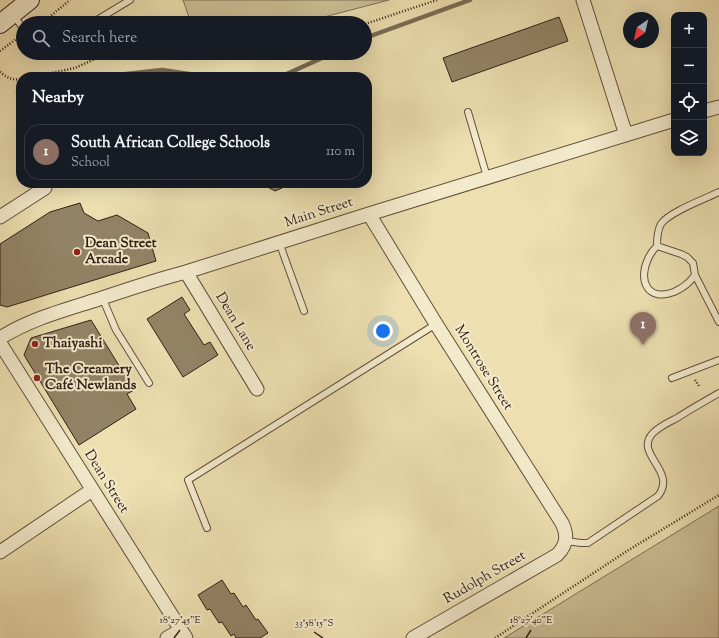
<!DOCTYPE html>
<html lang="en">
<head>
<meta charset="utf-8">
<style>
	body { margin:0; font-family:"Sorts Mill Goudy",serif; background:#20242c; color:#f1f3f6 }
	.controls { position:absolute; right:12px; top:12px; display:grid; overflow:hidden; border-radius:8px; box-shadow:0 4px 16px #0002 }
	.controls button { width:36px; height:36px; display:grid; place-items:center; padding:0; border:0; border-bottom:1px solid #363941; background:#171b24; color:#f1f3f6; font:20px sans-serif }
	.compass { position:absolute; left:623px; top:12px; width:36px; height:36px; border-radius:50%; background:#171b24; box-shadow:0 4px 16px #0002; rotate:214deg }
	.you { position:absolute; left:383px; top:331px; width:14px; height:14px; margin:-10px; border:3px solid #fff; border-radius:50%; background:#1a73e8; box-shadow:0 0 0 6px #1a73e833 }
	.badge { display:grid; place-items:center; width:26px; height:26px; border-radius:50%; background:#c59692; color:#fff; font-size:13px; font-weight:700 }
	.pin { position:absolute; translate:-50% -33px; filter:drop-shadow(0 1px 2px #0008) }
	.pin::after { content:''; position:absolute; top:21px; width:14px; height:12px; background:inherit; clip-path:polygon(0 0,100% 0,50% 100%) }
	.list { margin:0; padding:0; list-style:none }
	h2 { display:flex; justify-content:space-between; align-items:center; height:52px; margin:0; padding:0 16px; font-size:17px }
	h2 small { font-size:13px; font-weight:400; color:#9ea1a6 }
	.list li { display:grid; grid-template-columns:26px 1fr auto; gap:12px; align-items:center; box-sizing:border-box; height:56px; margin:0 8px 8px; padding:0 8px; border:1px solid #363941; border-radius:16px }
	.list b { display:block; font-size:15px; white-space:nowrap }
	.list p { margin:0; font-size:13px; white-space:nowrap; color:#9ea1a6 }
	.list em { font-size:13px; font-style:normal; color:#9ea1a6 }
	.icon { flex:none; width:22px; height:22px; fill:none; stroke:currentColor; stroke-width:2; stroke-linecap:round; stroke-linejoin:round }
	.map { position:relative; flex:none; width:719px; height:638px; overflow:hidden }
	.search { position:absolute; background:#171b24; box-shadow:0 4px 16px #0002; left:16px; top:16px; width:356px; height:44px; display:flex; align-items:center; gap:10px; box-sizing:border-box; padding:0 14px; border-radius:22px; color:#9ea1a6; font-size:15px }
	.panel { position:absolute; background:#171b24; box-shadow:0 4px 16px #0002; left:16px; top:72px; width:356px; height:116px; border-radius:16px }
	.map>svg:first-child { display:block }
</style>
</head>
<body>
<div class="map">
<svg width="719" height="638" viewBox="0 0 719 638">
	<rect width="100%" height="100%" fill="#eddfb0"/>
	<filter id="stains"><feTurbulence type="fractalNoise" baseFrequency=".005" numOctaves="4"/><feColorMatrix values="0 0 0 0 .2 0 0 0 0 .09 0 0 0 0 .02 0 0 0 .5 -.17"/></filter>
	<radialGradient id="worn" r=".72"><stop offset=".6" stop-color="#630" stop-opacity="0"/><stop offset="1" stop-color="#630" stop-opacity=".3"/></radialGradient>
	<path fill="#cdbf96" stroke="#7f7056" d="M 183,0 L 389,0 L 301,23 L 191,23 Z
		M 719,506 L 719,638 L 504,638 Z"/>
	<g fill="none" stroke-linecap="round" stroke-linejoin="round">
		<path stroke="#7b6c53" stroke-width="4.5" d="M 365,38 L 470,0
			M 99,77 L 162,70 L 209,77
			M 280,77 L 333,53
			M 18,92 L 21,91"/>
	</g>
	<path fill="#938366" stroke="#312016" d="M 559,17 L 568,41 L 452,82 L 443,58 Z
		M 260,183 L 285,183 L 282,188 L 275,191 Z
		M 80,203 L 84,213 L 98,221 L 117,215 L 148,233 L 156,261 L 7,307 L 0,305 L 0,244 L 50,212 Z
		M 182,297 L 190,310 L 184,314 L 204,345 L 210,342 L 218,355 L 183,377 L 147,319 Z
		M 91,320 L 134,390 L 127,394 L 136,409 L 79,445 L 24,355 L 31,338 Z
		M 222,580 L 231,594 L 234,593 L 243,607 L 246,605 L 256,620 L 258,619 L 268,633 L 260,638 L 236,638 L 234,634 L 231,636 L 222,622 L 219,623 L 210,609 L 207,610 L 198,595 Z"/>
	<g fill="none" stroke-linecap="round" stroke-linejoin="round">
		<g stroke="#60503c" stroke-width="8">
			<path id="lane" d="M 13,15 L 23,28
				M 92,23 L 130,0
				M 468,112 L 487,177
				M 279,242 L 304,311
				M 657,246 C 657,239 657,231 661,224 C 669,212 705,199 719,192
				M 695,275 C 689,284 683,288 674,292 C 647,302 638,280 648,259 C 650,254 653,250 657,246 L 681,254 L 687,257 L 693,263 L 695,275 L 719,322
				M 102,297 L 116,330 L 149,383
				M 672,378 L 719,360
				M 207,528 L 188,480 L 436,324
				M 566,541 L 581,543 L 588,543 L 658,496 C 678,471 633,454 653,433 C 660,426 669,422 677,418 C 691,409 705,401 719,393"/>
		</g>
		<g stroke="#60503c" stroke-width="15">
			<path id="street" d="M 583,0 L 626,135
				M 704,111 L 719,107
				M 369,214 L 436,324 L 562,523 C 568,535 567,545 557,555 L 413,638
				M 0,217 L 45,188
				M 186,272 L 257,389
				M 0,338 C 31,319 61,311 96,300 C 126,290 155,280 186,272 L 369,214 L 674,120
				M 0,343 L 186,638
				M 0,552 L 92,490
				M 167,638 L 181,630"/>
		</g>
		<g stroke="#312016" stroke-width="20">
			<path id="secondary" d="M 0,24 L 30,0"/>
		</g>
		<path stroke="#312016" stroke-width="2.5" stroke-dasharray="1 2" stroke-linecap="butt" d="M 42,23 L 70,0
			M 365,24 L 437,0
			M 0,51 L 19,37
			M 0,72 C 6,77 13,81 21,79
			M 32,77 L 75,68 L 108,53
			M 695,380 L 699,386
			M 495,638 L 627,551 L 719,495"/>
		<use href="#lane" stroke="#f3eacc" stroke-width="6"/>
		<use href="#street" stroke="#f3eacc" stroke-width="13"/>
		<use href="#secondary" stroke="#f3eacc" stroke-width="18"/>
	</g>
	<path fill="none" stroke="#312016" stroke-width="1.5" d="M 314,632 L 323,638M 174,638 L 180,630M 526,638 L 531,630"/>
	<g fill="#8f2418" stroke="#f3eacc" stroke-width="1.5">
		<circle cx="77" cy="252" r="4"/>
		<circle cx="35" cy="344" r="4"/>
		<circle cx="37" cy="378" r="4"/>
	</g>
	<g text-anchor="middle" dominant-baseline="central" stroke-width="4" stroke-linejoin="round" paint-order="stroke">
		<g font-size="14" fill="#312016" stroke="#f3eacc">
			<text transform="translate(319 213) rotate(-18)">Main Street</text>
			<text transform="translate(235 322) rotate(59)">Dean Lane</text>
			<text transform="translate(483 368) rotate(58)">Montrose Street</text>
			<text transform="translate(106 482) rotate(58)">Dean Street</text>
			<text transform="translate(485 578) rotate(-30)">Rudolph Street</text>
		</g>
		<g font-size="14" font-weight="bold" fill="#312016" stroke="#f3eacc" text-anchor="start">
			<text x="85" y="244">Dean Street<tspan x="85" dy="16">Arcade</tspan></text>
			<text x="43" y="344">Thaiyashi</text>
			<text x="45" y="370">The Creamery<tspan x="45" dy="16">Café Newlands</tspan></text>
		</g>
	</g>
	<g font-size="10" text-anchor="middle" fill="#312016" stroke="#f3eacc" stroke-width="4" stroke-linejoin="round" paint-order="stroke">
		<text x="180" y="623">18°27'45"E</text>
		<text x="531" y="623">18°27'40"E</text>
		<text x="314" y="626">33°58'15"S</text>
	</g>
	<rect width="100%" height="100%" filter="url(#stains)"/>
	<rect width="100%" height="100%" fill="url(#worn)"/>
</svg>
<div class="controls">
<button>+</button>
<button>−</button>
<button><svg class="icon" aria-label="locate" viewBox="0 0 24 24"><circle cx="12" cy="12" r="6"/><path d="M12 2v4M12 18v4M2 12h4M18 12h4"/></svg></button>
<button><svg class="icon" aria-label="layers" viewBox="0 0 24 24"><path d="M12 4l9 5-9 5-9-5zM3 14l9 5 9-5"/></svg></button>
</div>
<svg class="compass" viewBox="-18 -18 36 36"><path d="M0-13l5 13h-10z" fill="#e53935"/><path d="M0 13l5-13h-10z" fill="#9ea1a6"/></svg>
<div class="you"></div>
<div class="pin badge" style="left:643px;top:345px;background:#8d6e63">1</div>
<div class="search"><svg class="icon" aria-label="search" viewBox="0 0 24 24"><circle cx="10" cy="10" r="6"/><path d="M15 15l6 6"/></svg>Search here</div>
<section class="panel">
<h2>Nearby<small></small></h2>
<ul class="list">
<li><span class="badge" style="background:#8d6e63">1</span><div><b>South African College Schools</b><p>School</p></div><em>110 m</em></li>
</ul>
</section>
</div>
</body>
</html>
